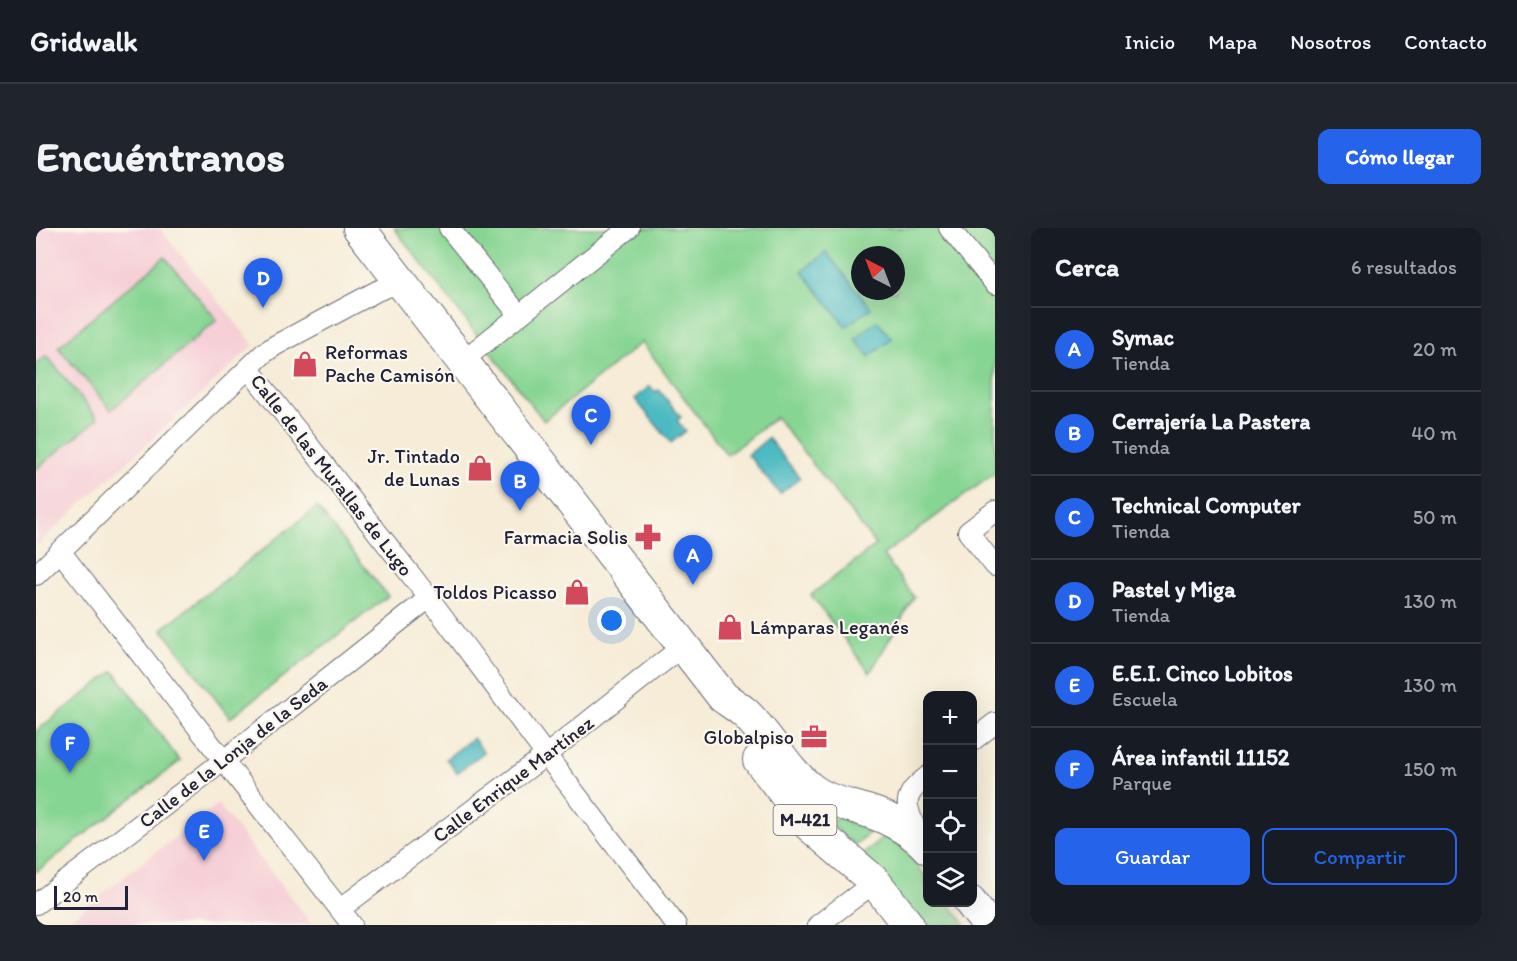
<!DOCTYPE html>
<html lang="es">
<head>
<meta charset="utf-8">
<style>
	body { margin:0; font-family:Itim,sans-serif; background:#20242c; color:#f1f3f6 }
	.controls { position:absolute; right:18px; bottom:18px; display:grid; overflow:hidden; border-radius:12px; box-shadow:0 6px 24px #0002 }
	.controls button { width:54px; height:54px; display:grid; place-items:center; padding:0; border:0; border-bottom:2px solid #363941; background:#171b24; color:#f1f3f6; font:30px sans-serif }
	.compass { position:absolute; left:815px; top:18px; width:54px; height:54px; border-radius:50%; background:#171b24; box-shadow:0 6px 24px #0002; rotate:318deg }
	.scale { position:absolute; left:18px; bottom:15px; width:74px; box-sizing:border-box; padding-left:6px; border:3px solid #22223b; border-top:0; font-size:16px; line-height:21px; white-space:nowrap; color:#22223b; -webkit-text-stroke:4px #fbf7ec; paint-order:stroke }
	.you { position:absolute; left:576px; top:393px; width:21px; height:21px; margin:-15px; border:4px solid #fff; border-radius:50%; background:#1a73e8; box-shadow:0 0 0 9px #1a73e833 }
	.badge { display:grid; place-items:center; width:39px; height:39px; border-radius:50%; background:#2563eb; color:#fff; font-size:20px; font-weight:700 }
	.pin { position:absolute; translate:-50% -50px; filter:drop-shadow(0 2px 3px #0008) }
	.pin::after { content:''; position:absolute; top:32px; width:21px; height:18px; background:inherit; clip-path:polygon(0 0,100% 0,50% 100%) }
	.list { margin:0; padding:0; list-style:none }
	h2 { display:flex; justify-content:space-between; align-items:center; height:78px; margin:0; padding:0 24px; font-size:26px }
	h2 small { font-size:20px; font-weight:400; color:#9ea1a6 }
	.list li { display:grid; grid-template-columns:39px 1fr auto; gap:18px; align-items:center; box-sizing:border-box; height:84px; padding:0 24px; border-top:2px solid #363941 }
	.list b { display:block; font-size:22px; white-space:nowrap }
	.list p { margin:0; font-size:20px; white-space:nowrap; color:#9ea1a6 }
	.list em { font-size:20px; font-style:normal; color:#9ea1a6 }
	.actions { display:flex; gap:12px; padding:18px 24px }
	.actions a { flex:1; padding:14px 0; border:2px solid #2563eb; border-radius:12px; text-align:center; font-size:21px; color:#2563eb }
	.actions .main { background:#2563eb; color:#fff }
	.icon { flex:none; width:33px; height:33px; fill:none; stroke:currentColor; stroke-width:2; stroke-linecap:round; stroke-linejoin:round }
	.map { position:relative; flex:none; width:959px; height:697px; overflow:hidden; border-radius:12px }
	header { display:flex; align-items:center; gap:36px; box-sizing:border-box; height:84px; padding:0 30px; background:#171b24; border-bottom:2px solid #363941 }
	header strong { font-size:28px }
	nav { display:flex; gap:33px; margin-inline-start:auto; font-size:21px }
	.intro { display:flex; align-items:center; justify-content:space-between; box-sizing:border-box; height:144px; padding:0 36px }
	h1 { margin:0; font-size:42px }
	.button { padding:15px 27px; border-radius:12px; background:#2563eb; color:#fff; font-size:21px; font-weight:700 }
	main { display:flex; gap:36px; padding:0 36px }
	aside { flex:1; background:#171b24; border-radius:12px; box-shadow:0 6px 24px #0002 }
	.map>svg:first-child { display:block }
</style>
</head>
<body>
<header>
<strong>Gridwalk</strong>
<nav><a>Inicio</a><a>Mapa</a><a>Nosotros</a><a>Contacto</a></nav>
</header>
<div class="intro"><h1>Encuéntranos</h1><a class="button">Cómo llegar</a></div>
<main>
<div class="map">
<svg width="959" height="697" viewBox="0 0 959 697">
	<rect width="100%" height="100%" fill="#fbf7ec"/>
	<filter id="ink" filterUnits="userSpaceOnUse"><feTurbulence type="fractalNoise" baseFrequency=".0167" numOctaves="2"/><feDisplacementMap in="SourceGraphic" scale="12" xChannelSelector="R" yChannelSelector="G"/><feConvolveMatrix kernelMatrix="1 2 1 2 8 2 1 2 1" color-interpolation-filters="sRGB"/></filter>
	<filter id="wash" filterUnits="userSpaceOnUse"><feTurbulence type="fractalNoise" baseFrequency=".008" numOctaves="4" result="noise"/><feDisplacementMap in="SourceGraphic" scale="24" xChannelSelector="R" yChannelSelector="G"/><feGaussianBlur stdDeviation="1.35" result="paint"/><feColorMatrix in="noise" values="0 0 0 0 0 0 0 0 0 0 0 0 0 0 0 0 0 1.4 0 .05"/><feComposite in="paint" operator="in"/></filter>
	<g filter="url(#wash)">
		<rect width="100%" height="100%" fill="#f6ecd7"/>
		<path fill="#f6cfd7" d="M 0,0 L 123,0 L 218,117 L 0,318 Z
			M 182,576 L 276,697 L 41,697 L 35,690 Z"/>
		<path fill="#87d593" stroke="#547c67" stroke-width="1.5" fill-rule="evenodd" d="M 358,0 L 959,0 L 959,245 L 847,327 L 878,369 L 834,445 L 775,367 L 840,317 L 740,189 L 691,227 L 606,114 L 508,193 ZM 824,27 L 860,27 L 860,63 L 824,63 Z
			M 129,29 L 181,92 L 75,182 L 22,119 Z
			M 11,128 L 62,191 L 0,241 L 0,136 Z
			M 281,279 L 352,368 L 194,490 L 126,401 Z
			M 78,443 L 144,533 L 0,644 L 0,503 Z
			M 803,589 L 834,604 L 820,617 L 806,607 L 795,594 Z
			M 848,609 L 863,615 L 891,650 L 892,674 L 912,675 L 930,697 L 885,697 L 825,628 Z"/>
		<path fill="#4bbac1" stroke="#366e7e" stroke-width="1.5" d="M 790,24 L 835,80 L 810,99 L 766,43 Z
			M 841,93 L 856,111 L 833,129 L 819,111 Z
			M 614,158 L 619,164 L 623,162 L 645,189 L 641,193 L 650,203 L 635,215 L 599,171 Z
			M 732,210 L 764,250 L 744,266 L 712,227 Z
			M 437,510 L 448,524 L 421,545 L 410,531 Z"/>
	</g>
	<g filter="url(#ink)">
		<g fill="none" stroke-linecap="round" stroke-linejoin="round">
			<g stroke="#6c6972" stroke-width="22">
				<path id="street" d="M 413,0 L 483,87
					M 913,0 L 959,56
					M 426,133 L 593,0
					M 212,140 L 393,370 L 510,527 L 640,697
					M 959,283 L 932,304 L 959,338
					M 24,323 L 316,697
					M 0,347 L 228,125 L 240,117 L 341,63 L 365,54
					M 936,513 L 959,495
					M 883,608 C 870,578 863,570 892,548
					M 0,676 L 187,533 L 393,370
					M 304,681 L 510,527 L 647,418
					M 782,697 L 839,654"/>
			</g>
			<g stroke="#6c6972" stroke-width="34">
				<path id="primary" d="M 323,0 L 687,469 C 694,474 702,479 709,485 C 733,508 748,540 775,561 C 791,574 815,577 834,584 C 855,591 878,604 892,620
					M 723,532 L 773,597 L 839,654 L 872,697
					M 934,674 L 952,697"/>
			</g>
			<use href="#street" stroke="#fff" stroke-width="20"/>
			<use href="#primary" stroke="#fff" stroke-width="32"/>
		</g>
	</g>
	<defs>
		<g id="shop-bare" transform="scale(2.07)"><path d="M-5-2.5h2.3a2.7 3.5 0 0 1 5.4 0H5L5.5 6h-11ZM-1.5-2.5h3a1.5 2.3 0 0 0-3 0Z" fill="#d1495b" stroke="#fbf7ec" stroke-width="2.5" paint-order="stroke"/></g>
		<g id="pharmacy-bare" transform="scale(2.07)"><path d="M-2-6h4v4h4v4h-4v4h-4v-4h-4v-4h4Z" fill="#d1495b" stroke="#fbf7ec" stroke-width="2.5" paint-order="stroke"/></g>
		<g id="office-bare" transform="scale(2.07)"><path d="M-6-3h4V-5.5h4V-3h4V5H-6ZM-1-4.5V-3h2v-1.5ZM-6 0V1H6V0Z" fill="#d1495b" stroke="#fbf7ec" stroke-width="2.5" paint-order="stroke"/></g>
	</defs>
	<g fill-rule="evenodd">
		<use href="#shop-bare" x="269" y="136"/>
		<use href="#shop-bare" x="444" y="240"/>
		<use href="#pharmacy-bare" x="612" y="309"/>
		<use href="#shop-bare" x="541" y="364"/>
		<use href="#shop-bare" x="694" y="399"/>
		<use href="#office-bare" x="778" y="509"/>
	</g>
	<g text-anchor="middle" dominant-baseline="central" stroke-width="4.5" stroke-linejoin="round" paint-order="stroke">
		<rect fill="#fbf7ec" stroke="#636270" stroke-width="1.5" x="737.5" y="577" width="63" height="30" rx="4.5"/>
		<g font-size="18" font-weight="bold" fill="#22223b">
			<text x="769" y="592">M-421</text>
		</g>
		<g font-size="20" fill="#22223b" stroke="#fbf7ec" text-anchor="end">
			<text x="289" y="124" text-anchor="start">Reformas<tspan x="289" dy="23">Pache Camisón</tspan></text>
			<text x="424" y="228">Jr. Tintado<tspan x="424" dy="23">de Lunas</tspan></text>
			<text x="592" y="309">Farmacia Solis</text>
			<text x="521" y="364">Toldos Picasso</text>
			<text x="714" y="399" text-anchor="start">Lámparas Leganés</text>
			<text x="758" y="509">Globalpiso</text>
		</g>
		<g font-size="20" fill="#22223b" stroke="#fbf7ec">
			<text transform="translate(296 247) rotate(52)">Calle de las Murallas de Lugo</text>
			<text transform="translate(197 524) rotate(-38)">Calle de la Lonja de la Seda</text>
			<text transform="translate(477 551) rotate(-37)">Calle Enrique Martínez</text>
		</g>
	</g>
</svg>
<div class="controls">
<button>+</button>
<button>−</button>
<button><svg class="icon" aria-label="locate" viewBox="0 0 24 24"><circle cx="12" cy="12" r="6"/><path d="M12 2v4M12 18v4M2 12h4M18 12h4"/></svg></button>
<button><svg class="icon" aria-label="layers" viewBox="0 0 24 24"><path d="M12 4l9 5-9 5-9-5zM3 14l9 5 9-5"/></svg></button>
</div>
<svg class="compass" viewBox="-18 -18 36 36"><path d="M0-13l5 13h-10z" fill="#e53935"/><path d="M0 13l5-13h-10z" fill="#9ea1a6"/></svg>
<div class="scale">20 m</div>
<div class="you"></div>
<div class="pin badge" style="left:657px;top:357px">A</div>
<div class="pin badge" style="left:484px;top:283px">B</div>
<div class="pin badge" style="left:555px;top:217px">C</div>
<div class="pin badge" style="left:227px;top:80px">D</div>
<div class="pin badge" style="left:168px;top:633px">E</div>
<div class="pin badge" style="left:34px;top:545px">F</div>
</div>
<aside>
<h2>Cerca<small>6 resultados</small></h2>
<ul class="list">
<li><span class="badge">A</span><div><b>Symac</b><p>Tienda</p></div><em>20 m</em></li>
<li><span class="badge">B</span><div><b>Cerrajería La Pastera</b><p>Tienda</p></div><em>40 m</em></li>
<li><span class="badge">C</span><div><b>Technical Computer</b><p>Tienda</p></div><em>50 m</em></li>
<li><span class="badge">D</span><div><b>Pastel y Miga</b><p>Tienda</p></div><em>130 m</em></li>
<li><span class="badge">E</span><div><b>E.E.I. Cinco Lobitos</b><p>Escuela</p></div><em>130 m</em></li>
<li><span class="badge">F</span><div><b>Área infantil 11152</b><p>Parque</p></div><em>150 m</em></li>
</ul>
<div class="actions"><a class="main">Guardar</a><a>Compartir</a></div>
</aside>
</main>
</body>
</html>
